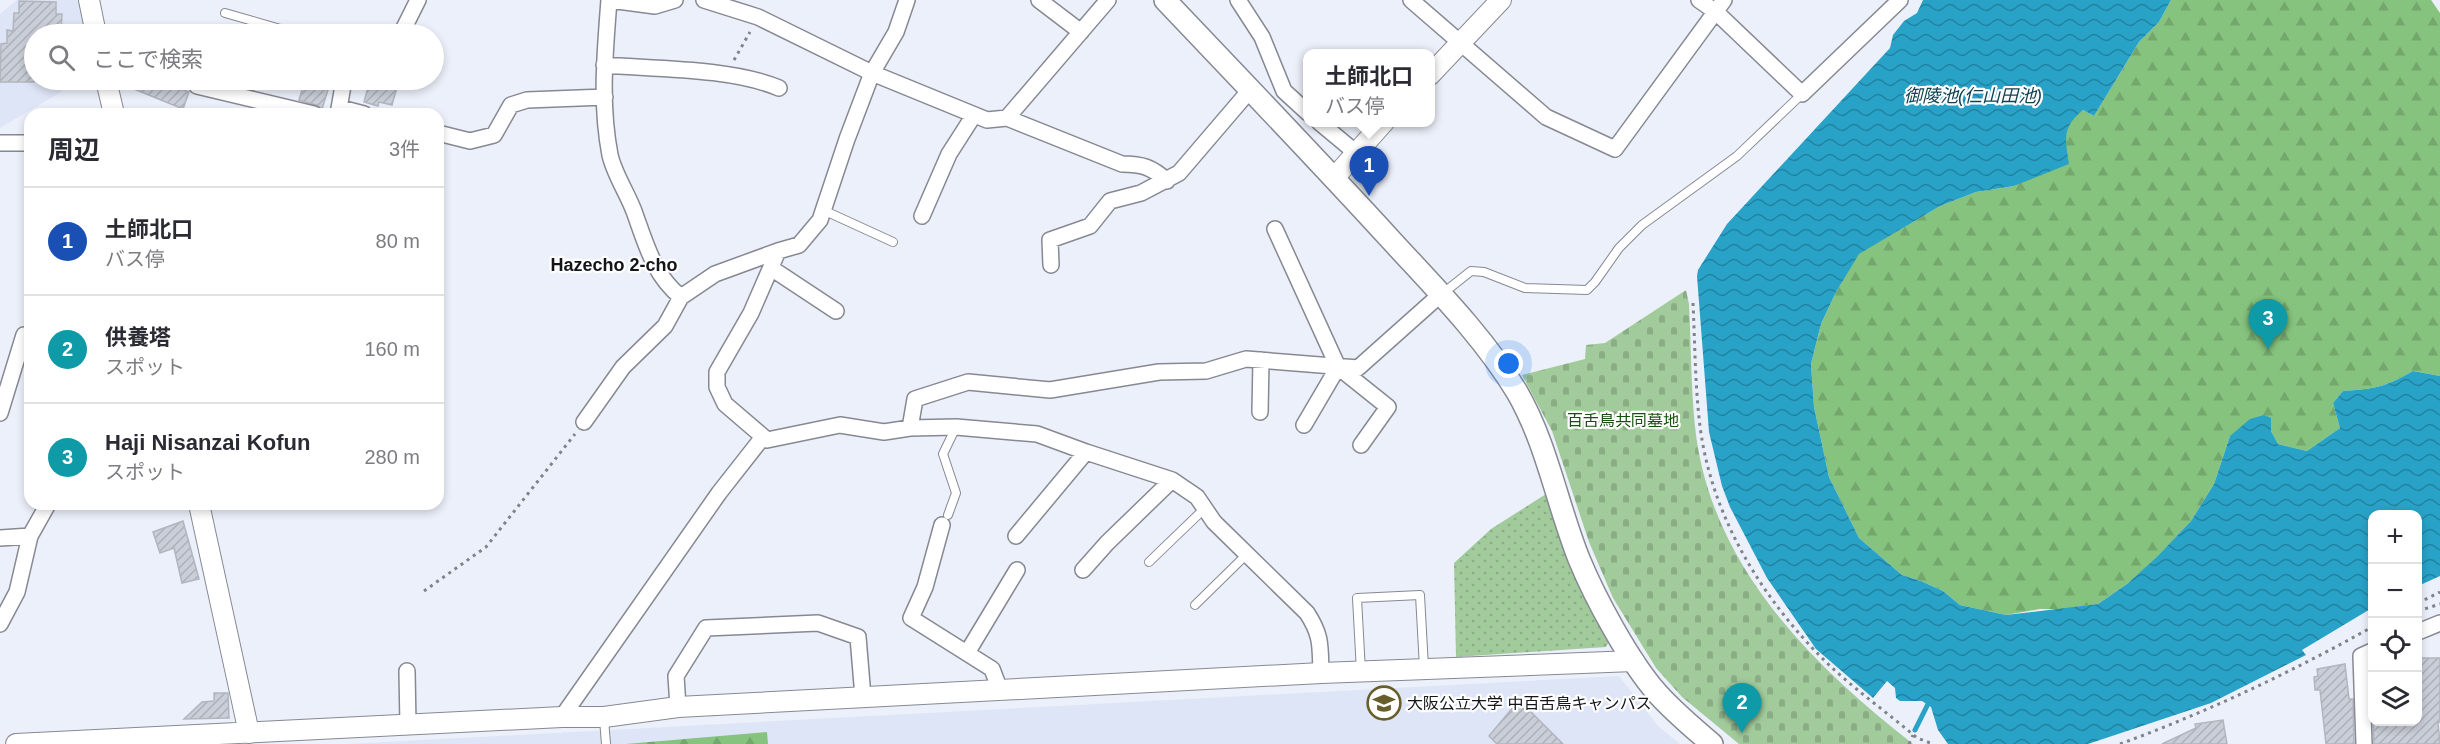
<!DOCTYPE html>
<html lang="ja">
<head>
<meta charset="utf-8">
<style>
	body { margin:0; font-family:Helvetica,"Noto Sans JP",sans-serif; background:#f7f7f7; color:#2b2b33 }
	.controls { position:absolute; right:18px; bottom:18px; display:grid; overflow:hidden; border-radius:12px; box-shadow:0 3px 9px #0003 }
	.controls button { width:54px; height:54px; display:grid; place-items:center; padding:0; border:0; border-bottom:2px solid #e1e1e2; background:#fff; color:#2b2b33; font:30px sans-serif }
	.you { position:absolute; left:1509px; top:364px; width:21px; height:21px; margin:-15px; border:4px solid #fff; border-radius:50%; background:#1a73e8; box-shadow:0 0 0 9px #1a73e833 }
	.badge { display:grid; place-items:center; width:39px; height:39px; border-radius:50%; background:#675e2b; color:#fff; font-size:20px; font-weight:700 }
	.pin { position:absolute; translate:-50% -50px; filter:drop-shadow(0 2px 3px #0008) }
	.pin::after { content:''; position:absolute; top:32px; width:21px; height:18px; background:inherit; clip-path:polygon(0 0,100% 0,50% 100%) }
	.popup { position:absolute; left:1303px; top:49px; width:132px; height:78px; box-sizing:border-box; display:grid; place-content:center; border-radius:12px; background:#fff; filter:drop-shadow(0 2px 4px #0005); font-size:20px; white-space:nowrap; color:#7c7c81 }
	.popup b { font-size:22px; color:#2b2b33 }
	.popup::after { content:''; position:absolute; left:50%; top:100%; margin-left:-12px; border:12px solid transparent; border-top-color:#fff }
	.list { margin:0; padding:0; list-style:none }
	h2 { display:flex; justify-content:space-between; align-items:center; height:78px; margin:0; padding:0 24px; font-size:26px }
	h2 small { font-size:20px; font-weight:400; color:#7c7c81 }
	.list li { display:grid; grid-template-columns:39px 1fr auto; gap:18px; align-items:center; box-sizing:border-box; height:108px; padding:0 24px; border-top:2px solid #e1e1e2 }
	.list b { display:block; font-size:22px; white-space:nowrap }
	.list p { margin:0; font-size:20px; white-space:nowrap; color:#7c7c81 }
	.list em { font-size:20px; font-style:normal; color:#7c7c81 }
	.icon { flex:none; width:33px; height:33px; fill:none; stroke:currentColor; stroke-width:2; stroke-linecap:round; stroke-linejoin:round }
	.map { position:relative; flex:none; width:2440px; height:744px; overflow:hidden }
	.search { position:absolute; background:#fff; box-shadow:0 3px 9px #0003; left:24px; top:24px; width:420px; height:66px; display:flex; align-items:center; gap:15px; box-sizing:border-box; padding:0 21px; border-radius:33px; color:#7c7c81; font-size:22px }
	.panel { position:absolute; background:#fff; box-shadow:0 3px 9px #0003; left:24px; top:108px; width:420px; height:402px; border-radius:18px }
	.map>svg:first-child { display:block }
</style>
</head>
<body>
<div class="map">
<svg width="2440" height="744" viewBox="0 0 2440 744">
	<defs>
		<pattern id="grass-dots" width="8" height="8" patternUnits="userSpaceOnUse" patternTransform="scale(1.5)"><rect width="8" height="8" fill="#a2cb9c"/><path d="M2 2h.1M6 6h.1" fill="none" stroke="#8bad86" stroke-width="1.8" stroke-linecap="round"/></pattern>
		<pattern id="forest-firs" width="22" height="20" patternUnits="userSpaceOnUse" patternTransform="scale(1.5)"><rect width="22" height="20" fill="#86c37e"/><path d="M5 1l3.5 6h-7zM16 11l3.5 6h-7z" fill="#73a76c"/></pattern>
		<pattern id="cemetery-stones" width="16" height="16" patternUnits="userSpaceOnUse" patternTransform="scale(1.5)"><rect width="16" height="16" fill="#a2cb9c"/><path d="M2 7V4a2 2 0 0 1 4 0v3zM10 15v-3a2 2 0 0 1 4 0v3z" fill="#8bad86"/></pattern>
		<pattern id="water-waves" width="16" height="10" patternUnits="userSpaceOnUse" patternTransform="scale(1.5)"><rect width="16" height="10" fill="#28a2c7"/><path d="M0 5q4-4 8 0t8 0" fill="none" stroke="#2183a1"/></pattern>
		<pattern id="building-hatch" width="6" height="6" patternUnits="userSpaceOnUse" patternTransform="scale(1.5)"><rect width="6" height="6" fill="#caced8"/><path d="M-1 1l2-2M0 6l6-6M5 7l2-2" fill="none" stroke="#adb0b9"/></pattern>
	</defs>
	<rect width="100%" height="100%" fill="#ecf0fa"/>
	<path fill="#dee5f6" d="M 17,0 L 79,0 L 86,34 L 34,34 L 34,80 L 63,80 L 61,92 L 0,128 L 0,14 Z
		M 1619,676 L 1658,726 L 1680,744 L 348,744 Z"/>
	<path fill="url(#grass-dots)" d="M 1546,494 L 1568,558 L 1610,640 L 1606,647 L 1456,657 L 1454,563 L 1491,529 Z"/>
	<path fill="url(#forest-firs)" d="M 2171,0 L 2431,0 L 2440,13 L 2440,376 L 2413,371 C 2386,387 2374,389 2343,391 L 2333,403 L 2340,428 L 2307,451 L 2278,444 L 2271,431 L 2230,436 L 2214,484 L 2191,521 L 2159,556 L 2127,584 L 2098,604 L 2064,609 L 2040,609 L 2006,615 L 1960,605 L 1943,591 L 1921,581 L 1902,575 L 1859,538 L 1829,477 L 1814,407 L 1811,364 L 1821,324 L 1836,292 L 1858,254 L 1940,206 L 1976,192 L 2014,186 L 2038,174 L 2065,139 L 2070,120 L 2083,110 L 2094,116 L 2139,42 L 2159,22 Z
		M 767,732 L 768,744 L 626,744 Z"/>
	<path fill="url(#cemetery-stones)" d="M 1686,290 L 1689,304 C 1691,345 1691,386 1695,427 C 1710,564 1810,664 1913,744 L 1739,744 L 1682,697 L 1656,668 L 1613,598 L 1589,542 L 1552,431 L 1522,375 L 1585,359 L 1586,345 L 1605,343 Z"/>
	<path fill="url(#water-waves)" d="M 1923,0 L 2171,0 L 2159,22 L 2139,42 L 2094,116 L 2083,110 C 2062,127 2065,139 2069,164 L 2014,186 L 1976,192 L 1940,206 L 1859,254 L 1836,292 L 1821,324 L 1811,364 L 1814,407 L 1829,477 L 1859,538 L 1902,575 L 1921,581 L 1943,591 L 1960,605 L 2006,615 L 2098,604 L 2127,584 L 2158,556 L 2191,521 L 2214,484 L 2230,436 L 2250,419 L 2264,415 L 2271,418 L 2271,431 L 2278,444 L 2307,451 L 2340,428 L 2333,403 L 2343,391 C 2374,389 2386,387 2413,371 L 2440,376 L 2440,576 L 2418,586 L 2418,514 L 2372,514 L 2372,608 L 2302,650 L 2306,655 L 2211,703 L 2088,744 L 1948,744 L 1938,730 L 1931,707 L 1922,701 L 1900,701 L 1896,698 L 1895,688 L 1887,681 L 1873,698 L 1816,649 L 1767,578 L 1730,507 L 1722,486 L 1709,432 L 1697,276 L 1698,270 L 1727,224 L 1890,48 L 1893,35 L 1904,21 L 1917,13 Z"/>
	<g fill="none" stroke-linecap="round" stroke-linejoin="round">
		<path stroke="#28a2c7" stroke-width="5" d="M 1915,730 L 1928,704"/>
	</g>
	<path fill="url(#building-hatch)" stroke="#b1b5be" stroke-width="1.5" d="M 19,1 L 56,2 L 56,14 L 62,14 L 61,34 L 34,34 L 34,82 L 0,82 L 1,44 L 7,43 L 7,30 L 13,31 L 14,13 L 19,13 Z
		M 118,80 L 155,80 L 189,92 L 183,109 L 119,83 Z
		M 305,80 L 331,80 L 322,109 L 316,105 L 299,100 Z
		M 370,80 L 399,80 L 392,105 L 379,102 L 378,106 L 364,102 Z
		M 183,521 L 199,579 L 182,583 L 174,548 L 160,553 L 153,532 Z
		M 2418,658 L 2440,658 L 2440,722 L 2438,723 L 2440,744 L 2374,744 L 2373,722 L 2418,722 Z
		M 2345,664 L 2349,699 L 2353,699 L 2354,744 L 2326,744 L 2320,690 L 2315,690 L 2314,677 L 2318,676 L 2317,669 Z
		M 214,693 L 228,693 L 229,718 L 184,719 L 202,702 L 214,701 Z
		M 1519,700 L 1563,744 L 1497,744 L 1489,736 Z
		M 2223,720 L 2227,744 L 2162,744 L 2196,728 L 2195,724 Z"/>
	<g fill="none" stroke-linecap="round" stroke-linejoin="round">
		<g stroke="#868992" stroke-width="10">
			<path id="service" d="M 225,13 L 298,34
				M 823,210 L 893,242
				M 1442,294 L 1471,271 L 1484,272 L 1525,288 L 1587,290 L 1595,282 L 1619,248 L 1642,225 L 1737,156 L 1802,94
				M 948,515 L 956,493 L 943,454 L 956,427
				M 1149,562 L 1204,509
				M 1195,605 L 1246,555
				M 1361,672 L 1357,598 L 1420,595 L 1424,668
				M 604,719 L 606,744"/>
		</g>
		<g stroke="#868992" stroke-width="18">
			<path id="minor" d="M 609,0 C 605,52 600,104 610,155 C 614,174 629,196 635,214 C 646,245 655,277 681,297
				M 610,0 L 655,6 L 675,0
				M 704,0 L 758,17 L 872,73 L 987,120 L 1007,118 L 1108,0
				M 907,0 L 896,32 L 872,73 L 847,139 L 820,220 L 799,245 L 778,251 L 751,313 L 717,372 L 717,387 L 725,404 L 767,440 L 840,425 L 884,432 L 910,428 L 956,427 L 1037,434 L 1086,452 L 1172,480 L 1197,497 L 1214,522 L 1307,613 C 1322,636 1320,646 1321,673
				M 1039,0 L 1081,32
				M 1238,0 L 1262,37 L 1284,91 L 1308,113
				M 1411,0 L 1546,117 L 1615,149 L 1724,0
				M 1699,0 L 1716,12 L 1802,94 L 1900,0
				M 401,34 L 418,0
				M 604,65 C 655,69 732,68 779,88
				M 197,86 L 314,114
				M 341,108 L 364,114
				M 338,114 L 344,80
				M 1007,118 L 1122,164 C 1142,164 1152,167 1167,181
				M 1319,122 L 1355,152
				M 438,133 L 470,141 L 494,135 L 511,105 L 527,100 L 605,97
				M 0,143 L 30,143
				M 922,216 L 949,154 L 974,115
				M 1275,229 L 1338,367 L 1388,407 L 1361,445
				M 1051,265 L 1050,240 L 1090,226 L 1110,201 L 1141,193 L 1179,173 L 1250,90
				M 771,268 L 836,311
				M 1260,412 L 1261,360
				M 0,413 L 24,335
				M 584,422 L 623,367 L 665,326 L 681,297 L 715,274 L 778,251
				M 1304,425 L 1338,367
				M 910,428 L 915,399 L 968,382 L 1050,390 L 1159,372 L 1206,371 L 1246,359 L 1358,368 L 1441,294
				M 942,525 L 925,587 L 911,618 L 992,669 L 1000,690
				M 1016,536 L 1086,452
				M 0,538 L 30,536
				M 1083,570 L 1107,543 L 1172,480
				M 0,624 L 17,592 L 30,536 L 48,504
				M 2418,632 L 2440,623
				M 967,653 L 1017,570
				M 407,671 L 408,725
				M 678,707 L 676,676 L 706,628 L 818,623 L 858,637 L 863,697
				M 562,717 L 719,493 L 763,437
				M 2364,744 L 2361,656 L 2372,651"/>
		</g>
		<g stroke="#868992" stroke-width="22">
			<path id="tertiary" d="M 89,0 L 96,34
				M 1430,75 L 1501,0
				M 106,80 L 114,114
				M 1334,178 L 1384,122
				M 199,504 L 249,733
				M 16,744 L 562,717 L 604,717 L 678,707 L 1321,673 L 1634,661"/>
		</g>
		<g stroke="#868992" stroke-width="24">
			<path id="secondary" d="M 1165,0 C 1241,80 1317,159 1391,240 C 1435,288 1483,336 1517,392 C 1547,444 1557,504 1579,559 C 1595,598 1629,661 1657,693 C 1674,712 1693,728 1712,744"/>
		</g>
		<path stroke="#80838a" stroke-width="3" stroke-dasharray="3 4.5" stroke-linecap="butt" d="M 734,60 L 750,32
			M 1693,303 C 1695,344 1695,386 1700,426 C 1711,515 1761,597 1823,659 C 1852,688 1887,712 1917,738 L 1933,744
			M 424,591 L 486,547 L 575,434
			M 2418,603 L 2440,592
			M 2418,611 L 2440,604
			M 1909,744 L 1913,735
			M 2120,744 C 2207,712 2292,672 2372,627"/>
		<use href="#service" stroke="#fff" stroke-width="8"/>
		<use href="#minor" stroke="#fff" stroke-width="15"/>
		<use href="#tertiary" stroke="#fff" stroke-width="20"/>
		<use href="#secondary" stroke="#fff" stroke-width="21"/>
	</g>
	<defs>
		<g id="university-ring" transform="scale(1.725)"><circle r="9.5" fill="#fefefe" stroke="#675e2b" stroke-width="1.5"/><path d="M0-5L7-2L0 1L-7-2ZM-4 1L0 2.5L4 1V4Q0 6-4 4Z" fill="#675e2b"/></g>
	</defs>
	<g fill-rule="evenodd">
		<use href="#university-ring" x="1384" y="703"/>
	</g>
	<g text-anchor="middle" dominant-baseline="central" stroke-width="4.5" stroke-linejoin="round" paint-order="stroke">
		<g font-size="16" fill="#16520e" stroke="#fefefe">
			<text x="1623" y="420">百舌鳥共同墓地</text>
		</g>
		<g font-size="16" fill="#141519" stroke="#fefefe" text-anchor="start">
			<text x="1407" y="703">大阪公立大学 中百舌鳥キャンパス</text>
		</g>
		<g font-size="18" font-style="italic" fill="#104252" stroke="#fefefe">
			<text x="1973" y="96">御陵池(仁山田池)</text>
		</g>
		<g font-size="18" font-weight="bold" fill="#141519" stroke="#fefefe">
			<text x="614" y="265">Hazecho 2-cho</text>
		</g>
	</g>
</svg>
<div class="controls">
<button>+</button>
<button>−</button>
<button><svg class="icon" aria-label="locate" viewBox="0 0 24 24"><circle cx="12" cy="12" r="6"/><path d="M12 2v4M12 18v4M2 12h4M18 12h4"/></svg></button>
<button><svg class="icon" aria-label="layers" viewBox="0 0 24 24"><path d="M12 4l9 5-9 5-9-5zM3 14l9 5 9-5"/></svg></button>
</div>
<div class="you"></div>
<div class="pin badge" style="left:1369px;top:196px;background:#1a4fb4">1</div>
<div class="popup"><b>土師北口</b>バス停</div>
<div class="pin badge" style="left:1742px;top:733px;background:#0f9aa8">2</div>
<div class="pin badge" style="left:2268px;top:349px;background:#0f9aa8">3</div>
<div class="search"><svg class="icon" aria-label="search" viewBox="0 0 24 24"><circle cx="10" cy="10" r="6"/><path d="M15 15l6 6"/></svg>ここで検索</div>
<section class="panel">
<h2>周辺<small>3件</small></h2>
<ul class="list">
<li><span class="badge" style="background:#1a4fb4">1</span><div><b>土師北口</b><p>バス停</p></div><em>80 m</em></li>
<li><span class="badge" style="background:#0f9aa8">2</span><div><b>供養塔</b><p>スポット</p></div><em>160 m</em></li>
<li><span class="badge" style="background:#0f9aa8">3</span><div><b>Haji Nisanzai Kofun</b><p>スポット</p></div><em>280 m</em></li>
</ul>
</section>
</div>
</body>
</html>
